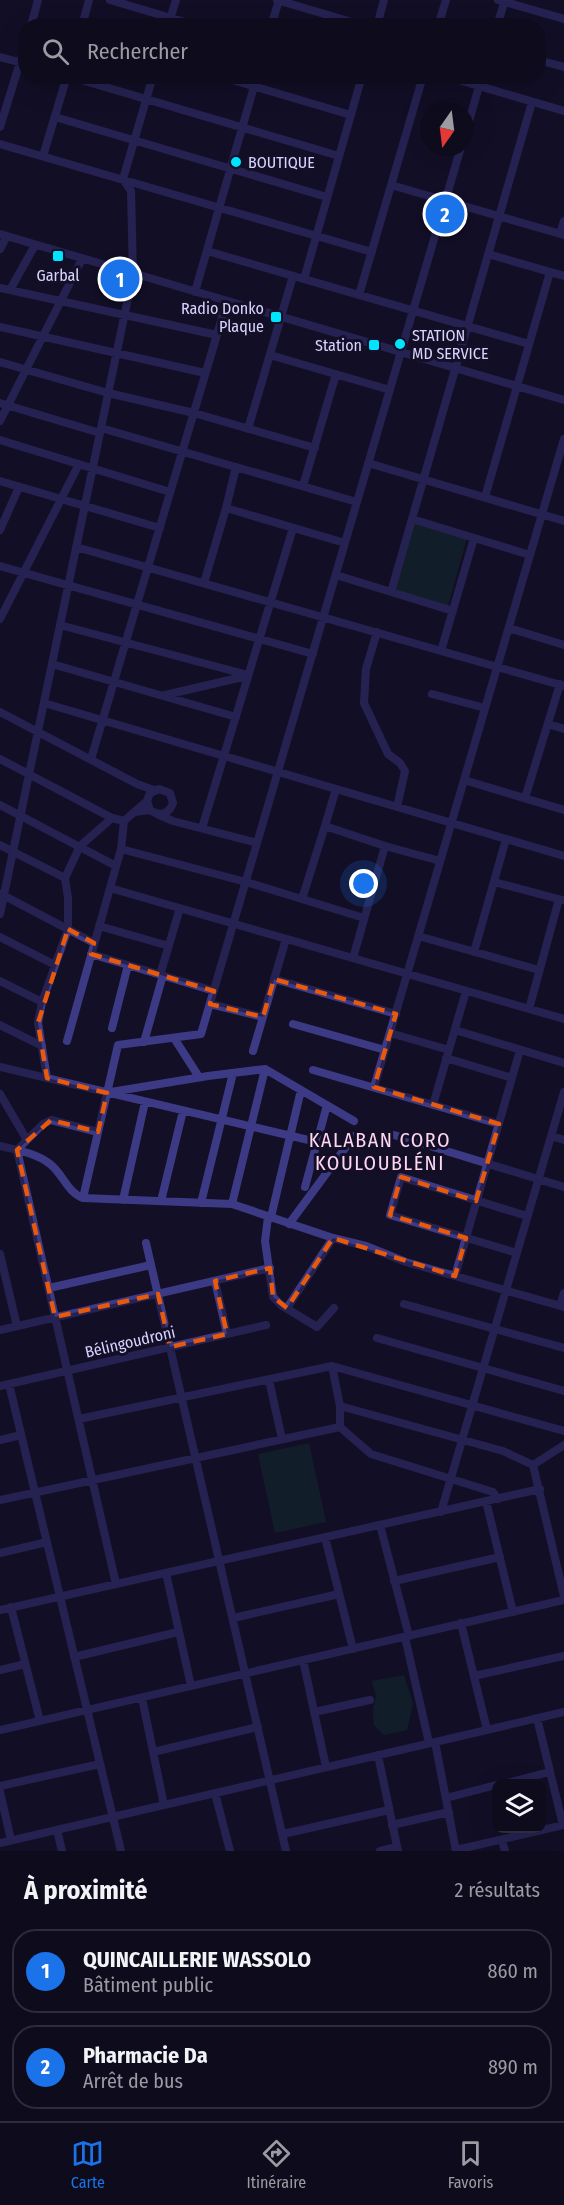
<!DOCTYPE html>
<html lang="fr">
<head>
<meta charset="utf-8">
<style>
	body { margin:0; font-family:"Fira Sans Condensed",sans-serif; background:#1c1929; color:#f1f3f6 }
	.controls { position:absolute; right:18px; bottom:18px; display:grid; overflow:hidden; border-radius:12px; box-shadow:0 6px 24px #0002 }
	.controls button { width:54px; height:54px; display:grid; place-items:center; padding:0; border:0; border-bottom:2px solid #2e2b3b; background:#0e0b1c; color:#f1f3f6; font:30px sans-serif }
	.compass { position:absolute; left:420px; top:102px; width:54px; height:54px; border-radius:50%; background:#0e0b1c; box-shadow:0 6px 24px #0002; rotate:194deg }
	.you { position:absolute; left:364px; top:884px; width:21px; height:21px; margin:-15px; border:4px solid #fff; border-radius:50%; background:#1a73e8; box-shadow:0 0 0 9px #1a73e833 }
	.badge { display:grid; place-items:center; width:39px; height:39px; border-radius:50%; background:#1a73e8; color:#fff; font-size:20px; font-weight:700 }
	.pin { position:absolute; translate:-50% -50%; border:3px solid #fff; box-shadow:0 2px 6px #0006 }
	.list { margin:0; padding:0; list-style:none }
	h2 { display:flex; justify-content:space-between; align-items:center; height:78px; margin:0; padding:0 24px; font-size:26px }
	h2 small { font-size:20px; font-weight:400; color:#9b9ba3 }
	.list li { display:grid; grid-template-columns:39px 1fr auto; gap:18px; align-items:center; box-sizing:border-box; height:84px; margin:0 12px 12px; padding:0 12px; border:2px solid #2e2b3b; border-radius:24px }
	.list b { display:block; font-size:22px; white-space:nowrap }
	.list p { margin:0; font-size:20px; white-space:nowrap; color:#9b9ba3 }
	.list em { font-size:20px; font-style:normal; color:#9b9ba3 }
	.icon { flex:none; width:33px; height:33px; fill:none; stroke:currentColor; stroke-width:2; stroke-linecap:round; stroke-linejoin:round }
	.map { position:relative; flex:none; width:564px; height:1851px; overflow:hidden }
	.search { position:absolute; background:#0e0b1c; box-shadow:0 6px 24px #0002; left:18px; right:18px; top:18px; height:66px; display:flex; align-items:center; gap:15px; box-sizing:border-box; padding:0 21px; border-radius:24px; color:#9b9ba3; font-size:22px }
	.sheet { height:270px; background:#0e0b1c }
	nav { display:flex; justify-content:space-around; align-items:center; box-sizing:border-box; height:84px; border-top:2px solid #2e2b3b; background:#0e0b1c; font-size:16px; color:#9b9ba3 }
	nav a { display:grid; justify-items:center; gap:3px }
	nav .on { color:#1a73e8 }
	.map>svg:first-child { display:block }
</style>
</head>
<body>
<div class="map">
<svg width="564" height="1851" viewBox="0 0 564 1851">
	<rect width="100%" height="100%" fill="#130f26"/>
	<path fill="#12302f" d="M 414,523 L 467,538 L 448,606 L 394,590 Z
		M 309,1443 L 326,1522 L 275,1533 L 258,1454 Z
		M 404,1675 L 413,1704 L 407,1730 L 384,1735 L 374,1725 L 373,1710 L 376,1696 L 372,1681 Z"/>
	<g fill="none" stroke-linecap="round" stroke-linejoin="round">
		<path stroke="#3d3a85" stroke-width="8" d="M 110,0 L 198,26
			M 277,0 L 365,26
			M 498,0 L 564,19
			M 31,26 L 38,0
			M 82,26 L 89,0
			M 168,26 L 176,0
			M 271,26 L 279,0
			M 377,26 L 384,0
			M 438,26 L 446,0
			M 497,26 L 505,0
			M 0,57 L 26,64
			M 538,60 L 564,67
			M 68,76 L 339,156
			M 219,76 L 351,115
			M 445,76 L 564,111
			M 55,117 L 327,197
			M 0,127 L 26,43
			M 465,135 L 482,76
			M 0,144 L 372,252
			M 43,156 L 67,76
			M 391,185 L 564,235
			M 0,234 L 564,400
			M 560,234 L 564,221
			M 0,249 L 7,236
			M 207,251 L 529,344
			M 488,254 L 564,276
			M 304,279 L 362,76
			M 0,288 L 217,335
			M 10,290 L 35,245
			M 195,292 L 257,76
			M 359,295 L 423,76
			M 0,327 L 205,373
			M 270,355 L 390,390
			M 0,362 L 108,393 L 194,413 L 315,448
			M 0,403 L 100,433
			M 0,421 L 82,259
			M 101,428 L 357,502
			M 248,429 L 293,276
			M 0,440 L 170,492
			M 368,463 L 564,521
			M 0,481 L 160,528
			M 303,486 L 336,374
			M 485,497 L 550,272
			M 226,508 L 345,543
			M 412,519 L 530,555
			M 0,530 L 19,487
			M 76,547 L 564,686
			M 0,566 L 313,654
			M 336,575 L 453,611
			M 204,583 L 226,508 L 236,467
			M 391,592 L 532,102
			M 0,619 L 79,464
			M 60,625 L 248,675
			M 509,628 L 564,645
			M 377,632 L 366,669 L 364,703 L 388,754 L 400,763 L 405,771 L 397,807
			M 441,651 L 474,538
			M 52,664 L 236,717
			M 432,694 L 485,708
			M 165,695 L 247,676
			M 44,703 L 564,856
			M 0,712 L 137,784 L 154,790
			M 548,724 L 564,729
			M 0,759 L 112,818
			M 91,759 L 227,301
			M 464,780 L 564,810
			M 336,789 L 325,826 L 385,846 L 440,861
			M 525,798 L 560,684
			M 0,805 L 116,866
			M 135,812 L 150,810 C 160,817 169,814 173,803 L 170,793 L 159,789 L 150,793 L 147,801 L 150,810
			M 159,815 L 173,821 L 257,843
			M 202,828 L 293,528
			M 0,845 L 65,878
			M 121,849 L 246,882 L 364,918
			M 494,882 L 562,900
			M 110,888 L 564,1019
			M 1,894 L 94,943
			M 302,899 L 325,826
			M 0,914 L 133,274 L 131,191 L 123,179 L 153,76
			M 99,926 L 169,946
			M 418,936 L 539,970
			M 0,937 L 55,965
			M 474,952 L 506,839
			M 91,954 L 214,991
			M 353,958 L 385,846
			M 160,975 L 180,908
			M 274,979 L 396,1014
			M 0,981 L 42,1002
			M 210,1004 L 263,1017
			M 529,1009 L 559,899
			M 293,1024 L 385,1050
			M 0,1025 L 42,1046
			M 112,1028 L 128,965
			M 455,1030 L 564,1063
			M 390,1033 L 449,1050
			M 174,1038 L 199,1077
			M 67,1041 L 121,849 L 124,821 L 147,801
			M 144,1042 L 163,975
			M 253,1051 L 286,939
			M 446,1058 L 512,1078
			M 0,1067 L 317,1142
			M 313,1070 L 499,1124
			M 47,1078 L 38,1023 L 42,1002 L 68,929 L 68,898 L 65,878 L 80,846 L 112,818 L 124,821
			M 374,1087 L 564,439
			M 111,1092 L 208,1076 L 265,1069 L 354,1121
			M 0,1094 L 27,1140
			M 433,1105 L 466,991
			M 394,1135 L 564,1187
			M 551,1136 L 564,1140
			M 0,1146 C 17,1150 36,1153 50,1164 C 63,1174 67,1192 83,1198 L 232,1204 L 333,1238 L 366,1246 L 406,1262 L 564,1307
			M 17,1150 L 116,1584
			M 17,1150 L 43,1124 L 51,1120 L 98,1132
			M 305,1187 L 327,1105
			M 83,1198 L 118,1045 L 201,1034 L 461,147
			M 123,1200 L 145,1102
			M 161,1201 L 183,1111
			M 201,1203 L 233,1073
			M 232,1204 L 265,1069
			M 268,1217 L 265,1241 L 273,1297 L 281,1305 L 317,1327 L 334,1308
			M 271,1217 L 301,1090
			M 289,1224 L 354,1136
			M 146,1243 L 286,1851
			M 517,1253 L 390,1215 L 401,1177 L 527,1216
			M 0,1254 L 17,1326
			M 455,1276 L 520,1050
			M 215,1281 L 227,1334
			M 49,1288 L 151,1265
			M 404,1304 L 564,1348
			M 560,1306 L 564,1293
			M 287,1308 L 333,1238
			M 0,1330 L 270,1268
			M 377,1338 L 564,1391
			M 332,1366 L 340,1406 L 340,1427 L 371,1454 L 493,1492 L 498,1499
			M 269,1380 L 282,1439
			M 9,1384 L 121,1851
			M 0,1386 L 266,1325
			M 340,1406 L 503,1451 L 533,1465 L 564,1596
			M 79,1419 L 332,1366 L 564,1431
			M 0,1440 L 21,1435
			M 533,1465 L 564,1445
			M 0,1500 L 340,1427
			M 486,1501 L 513,1612
			M 441,1512 L 564,1092
			M 380,1525 L 409,1636
			M 325,1537 L 353,1649
			M 0,1553 L 47,1542
			M 166,1573 L 191,1686
			M 394,1581 L 500,1557
			M 11,1607 L 40,1721
			M 0,1610 L 540,1489
			M 233,1618 L 339,1594
			M 461,1623 L 487,1730
			M 405,1637 L 429,1743
			M 74,1657 L 178,1632
			M 303,1660 L 326,1767
			M 0,1670 L 25,1664
			M 474,1676 L 564,1656
			M 142,1698 L 164,1805
			M 314,1712 L 370,1700
			M 537,1718 L 563,1825
			M 0,1730 L 564,1600
			M 435,1742 L 456,1851
			M 153,1752 L 258,1727
			M 378,1755 L 398,1851
			M 504,1784 L 549,1772
			M 0,1786 L 100,1764
			M 0,1792 L 11,1840
			M 215,1793 L 230,1851
			M 446,1798 L 496,1785
			M 392,1825 L 449,1812
			M 57,1830 L 62,1851
			M 283,1834 L 389,1810
			M 502,1840 L 505,1851
			M 0,1843 L 564,1712
			M 456,1850 L 564,1825
			M 380,1851 L 397,1847"/>
	</g>
	<path d="M0 0H564V1851H0ZM 68,929 L 94,943 L 91,954 L 214,991 L 210,1004 L 263,1017 L 274,979 L 396,1014 L 374,1087 L 499,1124 L 476,1201 L 401,1177 L 390,1215 L 466,1238 L 455,1276 L 333,1238 L 287,1308 L 273,1297 L 270,1268 L 215,1281 L 227,1334 L 170,1347 L 158,1294 L 55,1317 L 17,1150 L 51,1120 L 98,1132 L 107,1093 L 47,1078 L 38,1023 Z" fill="#130f26" fill-opacity=".55" fill-rule="evenodd"/>
	<path fill="none" stroke="#e8590c" stroke-width="4.5" stroke-dasharray="12 8" stroke-linejoin="round" d="M 68,929 L 94,943 L 91,954 L 214,991 L 210,1004 L 263,1017 L 274,979 L 396,1014 L 374,1087 L 499,1124 L 476,1201 L 401,1177 L 390,1215 L 466,1238 L 455,1276 L 333,1238 L 287,1308 L 273,1297 L 270,1268 L 215,1281 L 227,1334 L 170,1347 L 158,1294 L 55,1317 L 17,1150 L 51,1120 L 98,1132 L 107,1093 L 47,1078 L 38,1023 Z"/>
	<g fill="#00e5ff" stroke="#130f26" stroke-width="2">
		<circle cx="236" cy="162" r="6"/>
		<rect x="52" y="250" width="12" height="12" rx="3"/>
		<rect x="270" y="311" width="12" height="12" rx="3"/>
		<circle cx="400" cy="344" r="6"/>
		<rect x="368" y="339" width="12" height="12" rx="3"/>
	</g>
	<g text-anchor="middle" dominant-baseline="central" stroke-width="6" stroke-linejoin="round" paint-order="stroke">
		<g font-size="16" fill="#d9d4ff" stroke="#130f26" text-anchor="start">
			<text x="248" y="162">BOUTIQUE</text>
			<text x="58" y="275" text-anchor="middle">Garbal</text>
			<text x="264" y="308" text-anchor="end">Radio Donko<tspan x="264" dy="18">Plaque</tspan></text>
			<text x="412" y="335">STATION<tspan x="412" dy="18">MD SERVICE</tspan></text>
			<text x="362" y="345" text-anchor="end">Station</text>
		</g>
		<g font-size="16" fill="#d9d4ff" stroke="#130f26">
			<text transform="translate(130 1342) rotate(-13)">Bélingoudroni</text>
		</g>
		<g font-size="20" letter-spacing="1.5" fill="#ffd6f0" stroke="#130f26">
			<text x="380" y="1140">KALABAN CORO<tspan x="380" dy="23">KOULOUBLÉNI</tspan></text>
		</g>
	</g>
</svg>
<div class="controls">
<button><svg class="icon" aria-label="layers" viewBox="0 0 24 24"><path d="M12 4l9 5-9 5-9-5zM3 14l9 5 9-5"/></svg></button>
</div>
<svg class="compass" viewBox="-18 -18 36 36"><path d="M0-13l5 13h-10z" fill="#e53935"/><path d="M0 13l5-13h-10z" fill="#9b9ba3"/></svg>
<div class="you"></div>
<div class="pin badge" style="left:120px;top:279px">1</div>
<div class="pin badge" style="left:445px;top:214px">2</div>
<div class="search"><svg class="icon" aria-label="search" viewBox="0 0 24 24"><circle cx="10" cy="10" r="6"/><path d="M15 15l6 6"/></svg>Rechercher</div>
</div>
<section class="sheet">
<h2>À proximité<small>2 résultats</small></h2>
<ul class="list">
<li><span class="badge">1</span><div><b>QUINCAILLERIE WASSOLO</b><p>Bâtiment public</p></div><em>860 m</em></li>
<li><span class="badge">2</span><div><b>Pharmacie Da</b><p>Arrêt de bus</p></div><em>890 m</em></li>
</ul>
</section>
<nav>
<a class="on"><svg class="icon" aria-label="map" viewBox="0 0 24 24"><path d="M3 6l6-2 6 2 6-2v14l-6 2-6-2-6 2zM9 4v14M15 6v14"/></svg>Carte</a>
<a><svg class="icon" aria-label="directions" viewBox="0 0 24 24"><path d="M12 3l9 9-9 9-9-9zM9 14v-3h6M13 9l2 2-2 2"/></svg>Itinéraire</a>
<a><svg class="icon" aria-label="saved" viewBox="0 0 24 24"><path d="M7 4h10v16l-5-4-5 4z"/></svg>Favoris</a>
</nav>
</body>
</html>
